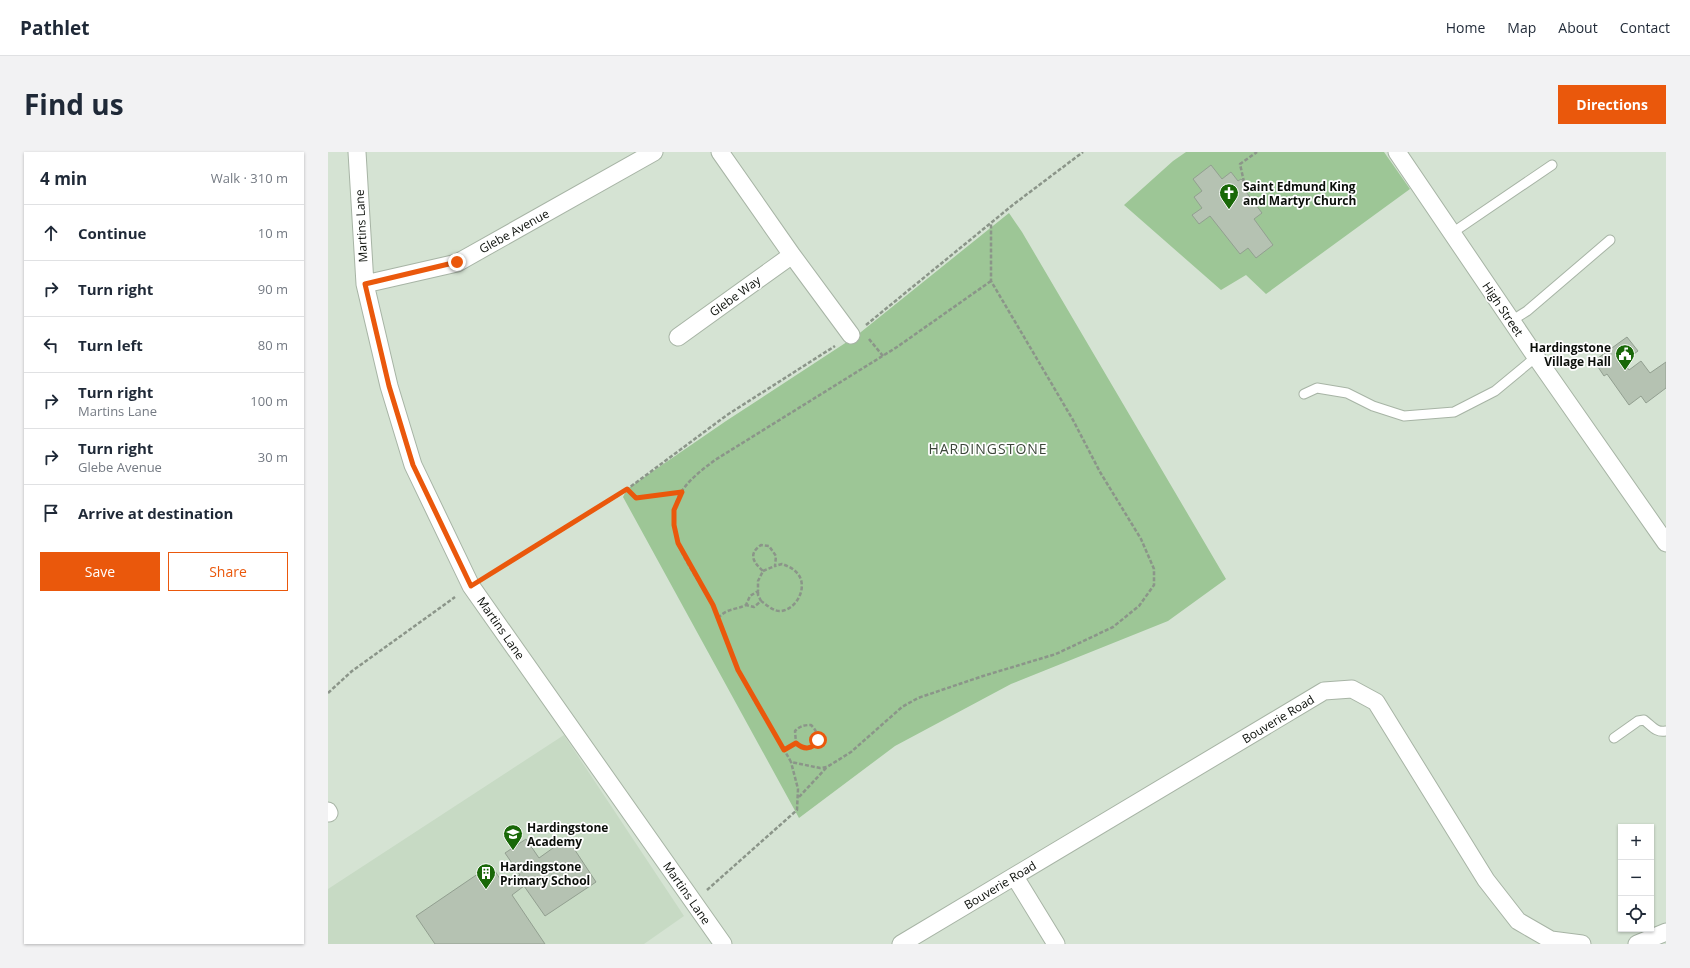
<!DOCTYPE html>
<html lang="en">
<head>
<meta charset="utf-8">
<style>
	body { margin:0; font-family:"Open Sans",sans-serif; background:#f2f2f3; color:#1f2937 }
	.controls { position:absolute; right:12px; bottom:12px; display:grid; overflow:hidden; border-radius:0px; box-shadow:0 1px 3px #0004 }
	.controls button { width:36px; height:36px; display:grid; place-items:center; padding:0; border:0; border-bottom:1px solid #e0e1e3; background:#fff; color:#1f2937; font:20px sans-serif }
	.stop { position:absolute; width:12px; height:12px; margin:-9px; border:3px solid #ea580c; border-radius:50%; background:#fff }
	.stop.end { background:#ea580c; border-color:#fff; box-shadow:0 1px 4px #0008 }
	.list { margin:0; padding:0; list-style:none }
	h2 { display:flex; justify-content:space-between; align-items:center; height:52px; margin:0; padding:0 16px; font-size:17px }
	h2 small { font-size:13px; font-weight:400; color:#747a83 }
	.list li { display:grid; grid-template-columns:26px 1fr auto; gap:12px; align-items:center; box-sizing:border-box; height:56px; padding:0 16px; border-top:1px solid #e0e1e3 }
	.list b { display:block; font-size:15px; white-space:nowrap }
	.list p { margin:0; font-size:13px; white-space:nowrap; color:#747a83 }
	.list em { font-size:13px; font-style:normal; color:#747a83 }
	.actions { display:flex; gap:8px; padding:12px 16px }
	.actions a { flex:1; padding:9px 0; border:1px solid #ea580c; border-radius:0px; text-align:center; font-size:14px; color:#ea580c }
	.actions .main { background:#ea580c; color:#fff }
	.icon { flex:none; width:22px; height:22px; fill:none; stroke:currentColor; stroke-width:2; stroke-linecap:round; stroke-linejoin:round }
	.map { position:relative; flex:none; width:1338px; height:792px; overflow:hidden; border-radius:0px }
	header { display:flex; align-items:center; gap:24px; box-sizing:border-box; height:56px; padding:0 20px; background:#fff; border-bottom:1px solid #e0e1e3 }
	header strong { font-size:19px }
	nav { display:flex; gap:22px; margin-inline-start:auto; font-size:14px }
	.intro { display:flex; align-items:center; justify-content:space-between; box-sizing:border-box; height:96px; padding:0 24px }
	h1 { margin:0; font-size:28px }
	.button { padding:10px 18px; border-radius:0px; background:#ea580c; color:#fff; font-size:14px; font-weight:700 }
	main { display:flex; gap:24px; padding:0 24px }
	aside { flex:1; background:#fff; border-radius:0px; box-shadow:0 1px 3px #0004 }
	.map>svg:first-child { display:block }
</style>
</head>
<body>
<header>
<strong>Pathlet</strong>
<nav><a>Home</a><a>Map</a><a>About</a><a>Contact</a></nav>
</header>
<div class="intro"><h1>Find us</h1><a class="button">Directions</a></div>
<main>
<aside>
<h2>4 min<small>Walk · 310 m</small></h2>
<ul class="list">
<li><svg class="icon" aria-label="ahead" viewBox="0 0 24 24"><path d="M12 20V5M6 11l6-6 6 6"/></svg><div><b>Continue</b></div><em>10 m</em></li>
<li><svg class="icon" aria-label="right" viewBox="0 0 24 24"><path d="M7 20v-9h11M14 6l5 5-5 5"/></svg><div><b>Turn right</b></div><em>90 m</em></li>
<li><svg class="icon" aria-label="left" viewBox="0 0 24 24"><path d="M17 20v-9H6M10 6l-5 5 5 5"/></svg><div><b>Turn left</b></div><em>80 m</em></li>
<li><svg class="icon" aria-label="right" viewBox="0 0 24 24"><path d="M7 20v-9h11M14 6l5 5-5 5"/></svg><div><b>Turn right</b><p>Martins Lane</p></div><em>100 m</em></li>
<li><svg class="icon" aria-label="right" viewBox="0 0 24 24"><path d="M7 20v-9h11M14 6l5 5-5 5"/></svg><div><b>Turn right</b><p>Glebe Avenue</p></div><em>30 m</em></li>
<li><svg class="icon" aria-label="arrive" viewBox="0 0 24 24"><path d="M6 21V4h12l-3 4 3 4H6"/></svg><div><b>Arrive at destination</b></div></li>
</ul>
<div class="actions"><a class="main">Save</a><a>Share</a></div>
</aside>
<div class="map">
<svg width="1338" height="792" viewBox="0 0 1338 792">
	<rect width="100%" height="100%" fill="#d5e3d3"/>
	<path fill="#c7dac4" d="M 236,583 L 356,764 L 316,792 L 0,792 L 0,737 Z"/>
	<path fill="#9dc696" d="M 858,0 L 1056,0 L 1082,37 L 938,142 L 918,123 L 893,138 L 796,53 L 845,9 Z
		M 681,61 L 694,80 L 898,427 L 840,469 L 683,532 L 567,594 L 471,666 L 295,345 L 299,337 L 398,269 L 528,184 Z"/>
	<path fill="#b5c2b2" stroke="#929f90" d="M 883,13 L 894,27 L 903,20 L 910,29 L 913,27 L 920,34 L 916,37 L 934,61 L 926,67 L 945,93 L 928,106 L 920,96 L 912,102 L 882,64 L 871,72 L 864,63 L 874,56 L 866,45 L 874,39 L 865,27 Z
		M 1299,185 L 1310,199 L 1295,210 L 1301,218 L 1313,209 L 1322,221 L 1338,210 L 1338,236 L 1318,251 L 1313,244 L 1301,253 L 1279,222 L 1276,224 L 1266,209 Z
		M 239,686 L 268,730 L 217,764 L 196,734 L 184,743 L 217,792 L 107,792 L 88,764 L 163,713 L 176,733 L 192,723 L 177,701 L 198,687 L 211,706 Z"/>
	<g fill="none" stroke-linecap="round" stroke-linejoin="round">
		<g stroke="#a7b4a5" stroke-width="11">
			<path id="lane" d="M 1124,81 L 1224,13
				M 1183,169 L 1199,159 L 1282,88
				M 976,242 L 989,236 L 1019,241 L 1045,254 L 1076,264 L 1126,260 L 1167,239 L 1208,205
				M 1286,586 L 1310,569 L 1316,568 C 1324,574 1328,581 1338,579"/>
		</g>
		<g stroke="#a7b4a5" stroke-width="19">
			<path id="street" d="M 29,0 L 37,132 L 61,234 L 85,313 L 143,434 L 395,792
				M 392,0 L 464,103 L 523,183
				M 1069,0 L 1208,205 L 1338,391
				M 37,132 L 129,111 L 326,0
				M 350,185 L 464,103
				M 0,659 L 1,661
				M 687,725 L 728,792
				M 573,792 L 996,539 L 1024,537 L 1048,550 L 1158,728 L 1190,769 L 1223,788 L 1254,792
				M 1309,792 L 1338,780"/>
		</g>
		<path stroke="#8b9589" stroke-width="2.5" stroke-dasharray="4 2" stroke-linecap="butt" d="M 916,30 L 912,12 L 929,0
			M 663,129 L 569,195 L 387,308 C 370,321 350,335 346,359 C 341,393 370,424 384,453 C 395,473 401,496 410,517 C 425,550 446,579 463,610 L 492,616 L 499,615 L 523,600 L 574,555 L 590,546 L 655,524 L 728,502 L 785,475 L 811,454 L 826,433 L 826,417 L 813,387 L 772,320 L 745,268 L 663,129 L 663,71
			M 538,173 L 686,52 L 755,0
			M 541,187 L 555,204
			M 299,337 L 308,346 L 354,340
			M 435,419 L 447,414
			M 160,423 L 294,341 L 399,263 L 507,194
			M 430,440 L 430,443 L 433,449
			M 390,466 C 399,456 408,458 418,453 L 422,444 L 430,439 L 430,429 L 435,419 C 425,410 420,402 433,393 L 441,394 L 448,404 L 447,414 L 454,412 C 460,414 466,417 470,422 C 480,435 469,457 453,459 C 446,460 439,453 433,449 L 426,455 L 418,453
			M 0,541 L 24,519 L 127,445
			M 456,598 L 468,591 L 467,579 C 472,574 476,573 483,573 C 498,587 485,604 468,591
			M 471,645 L 499,615
			M 379,738 L 469,658 L 470,637 L 463,610"/>
		<use href="#lane" stroke="#fff" stroke-width="9"/>
		<use href="#street" stroke="#fff" stroke-width="17"/>
	</g>
	<g fill="none" stroke-linecap="round" stroke-linejoin="round">
		<path stroke="#ea580c" stroke-width="5" d="M 129,110 L 37,132 L 61,234 L 85,313 L 143,434 L 299,337 L 308,346 L 354,340 L 346,358 L 346,373 L 350,391 L 385,453 L 410,518 L 456,598 L 468,591 C 476,598 484,598 490,588"/>
	</g>
	<defs>
		<g id="church-pin" transform="scale(1)"><path d="M0 17L-7.5 6A9.5 9.5 0 1 1 7.5 6Z" fill="#196808" stroke="#fff"/><path d="M-1.2-6h2.4v3.5h3.3v2.4h-3.3V6h-2.4V-.1h-3.3v-2.4h3.3Z" fill="#fff"/></g>
		<g id="civic-pin" transform="scale(1)"><path d="M0 17L-7.5 6A9.5 9.5 0 1 1 7.5 6Z" fill="#196808" stroke="#fff"/><path d="M-.6-6.5H3V-4.5H.6V-3L4-1V1h2V6H-6V1h2V-1L-.6-3ZM-1.2 2.5V6h2.4V2.5Z" fill="#fff"/></g>
		<g id="school-pin" transform="scale(1)"><path d="M0 17L-7.5 6A9.5 9.5 0 1 1 7.5 6Z" fill="#196808" stroke="#fff"/><path d="M0-5L7-2L0 1L-7-2ZM-4 1L0 2.5L4 1V4Q0 6-4 4Z" fill="#fff"/></g>
		<g id="building-pin" transform="scale(1)"><path d="M0 17L-7.5 6A9.5 9.5 0 1 1 7.5 6Z" fill="#196808" stroke="#fff"/><path d="M-4-6H4V6H1V3H-1V6H-4ZM-2.5-4.3h1.7v1.8h-1.7ZM.8-4.3h1.7v1.8H.8ZM-2.5-1h1.7V.8h-1.7ZM.8-1h1.7V.8H.8Z" fill="#fff"/></g>
	</defs>
	<g fill-rule="evenodd">
		<use href="#church-pin" x="901" y="41"/>
		<use href="#civic-pin" x="1297" y="202"/>
		<use href="#school-pin" x="185" y="682"/>
		<use href="#building-pin" x="158" y="721"/>
	</g>
	<g text-anchor="middle" dominant-baseline="central" stroke-width="3.5" stroke-linejoin="round" paint-order="stroke">
		<g font-size="12" font-weight="bold" fill="#0b0f0a" stroke="#fff" text-anchor="start">
			<text x="915" y="34">Saint Edmund King<tspan x="915" dy="14">and Martyr Church</tspan></text>
			<text x="1283" y="195" text-anchor="end">Hardingstone<tspan x="1283" dy="14">Village Hall</tspan></text>
			<text x="199" y="675">Hardingstone<tspan x="199" dy="14">Academy</tspan></text>
			<text x="172" y="714">Hardingstone<tspan x="172" dy="14">Primary School</tspan></text>
		</g>
		<g font-size="12" fill="#0b0f0a" stroke="#fff">
			<text transform="translate(33 74) rotate(-93)">Martins Lane</text>
			<text transform="translate(186 79) rotate(-29)">Glebe Avenue</text>
			<text transform="translate(407 144) rotate(-36)">Glebe Way</text>
			<text transform="translate(1175 157) rotate(56)">High Street</text>
			<text transform="translate(173 476) rotate(55)">Martins Lane</text>
			<text transform="translate(950 567) rotate(-31)">Bouverie Road</text>
			<text transform="translate(672 733) rotate(-31)">Bouverie Road</text>
			<text transform="translate(359 741) rotate(55)">Martins Lane</text>
		</g>
		<g font-size="14" letter-spacing="1" fill="#3b4639" stroke="#fff">
			<text x="660" y="296">HARDINGSTONE</text>
		</g>
	</g>
</svg>
<div class="controls">
<button>+</button>
<button>−</button>
<button><svg class="icon" aria-label="locate" viewBox="0 0 24 24"><circle cx="12" cy="12" r="6"/><path d="M12 2v4M12 18v4M2 12h4M18 12h4"/></svg></button>
</div>
<div class="stop" style="left:490px;top:588px"></div>
<div class="stop end" style="left:129px;top:110px"></div>
</div>
</main>
</body>
</html>
